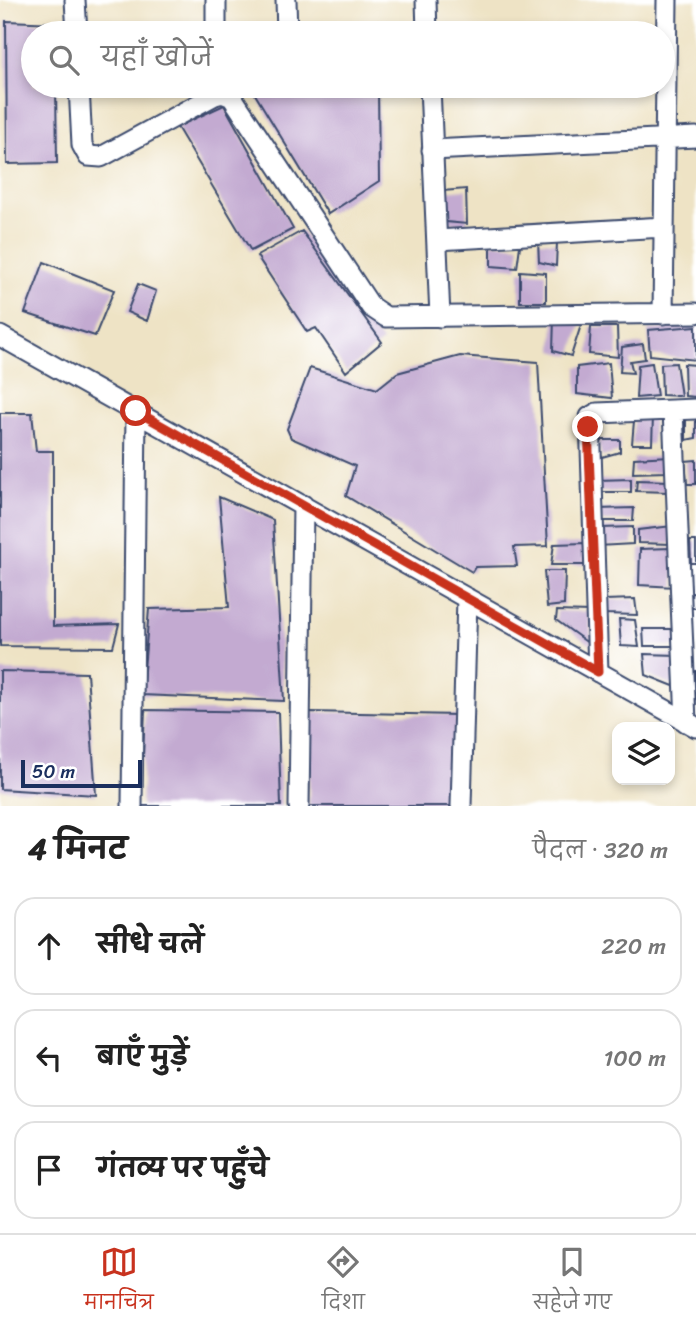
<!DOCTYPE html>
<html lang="hi">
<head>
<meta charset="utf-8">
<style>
	body { margin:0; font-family:Sriracha,"Playpen Sans Deva",sans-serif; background:#f2f2f2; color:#222 }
	.controls { position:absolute; right:21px; bottom:21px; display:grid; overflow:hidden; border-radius:14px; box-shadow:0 4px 10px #0003 }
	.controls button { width:63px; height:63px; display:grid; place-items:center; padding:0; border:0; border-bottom:2px solid #e0e0e0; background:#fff; color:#222; font:35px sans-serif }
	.scale { position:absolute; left:21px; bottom:18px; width:121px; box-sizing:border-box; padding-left:7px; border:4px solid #1b2f5e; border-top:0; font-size:19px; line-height:24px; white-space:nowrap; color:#1b2f5e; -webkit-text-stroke:5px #fff; paint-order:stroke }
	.stop { position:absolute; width:21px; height:21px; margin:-16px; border:5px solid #c8321e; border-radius:50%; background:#fff }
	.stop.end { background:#c8321e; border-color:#fff; box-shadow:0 2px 7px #0008 }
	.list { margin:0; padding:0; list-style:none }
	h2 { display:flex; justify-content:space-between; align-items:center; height:91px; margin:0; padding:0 28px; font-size:30px }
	h2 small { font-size:23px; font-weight:400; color:#767676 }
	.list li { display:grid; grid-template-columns:46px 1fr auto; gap:21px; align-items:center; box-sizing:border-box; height:98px; margin:0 14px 14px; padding:0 14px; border:2px solid #e0e0e0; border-radius:21px }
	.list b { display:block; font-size:26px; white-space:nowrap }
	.list em { font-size:23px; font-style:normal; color:#767676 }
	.icon { flex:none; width:38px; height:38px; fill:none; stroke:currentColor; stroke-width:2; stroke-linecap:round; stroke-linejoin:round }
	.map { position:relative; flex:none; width:696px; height:806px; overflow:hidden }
	.search { position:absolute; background:#fff; box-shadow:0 4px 10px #0003; left:21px; right:21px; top:21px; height:77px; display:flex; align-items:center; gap:18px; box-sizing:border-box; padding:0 24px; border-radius:38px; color:#767676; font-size:26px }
	.sheet { height:427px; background:#fff }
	nav { display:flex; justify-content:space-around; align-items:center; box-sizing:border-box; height:98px; border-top:2px solid #e0e0e0; background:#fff; font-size:19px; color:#767676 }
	nav a { display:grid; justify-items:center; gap:4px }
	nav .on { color:#c8321e }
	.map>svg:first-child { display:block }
</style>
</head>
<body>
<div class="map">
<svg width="696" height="806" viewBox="0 0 696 806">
	<rect width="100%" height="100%" fill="#fff"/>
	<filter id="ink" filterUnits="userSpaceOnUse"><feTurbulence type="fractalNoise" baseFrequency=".0143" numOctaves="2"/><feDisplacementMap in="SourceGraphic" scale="14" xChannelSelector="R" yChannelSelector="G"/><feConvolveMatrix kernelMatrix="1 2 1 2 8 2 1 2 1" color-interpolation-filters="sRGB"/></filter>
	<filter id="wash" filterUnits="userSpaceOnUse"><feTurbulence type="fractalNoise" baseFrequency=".00686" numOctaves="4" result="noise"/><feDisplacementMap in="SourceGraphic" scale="28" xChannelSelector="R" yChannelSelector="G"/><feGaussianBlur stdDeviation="1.57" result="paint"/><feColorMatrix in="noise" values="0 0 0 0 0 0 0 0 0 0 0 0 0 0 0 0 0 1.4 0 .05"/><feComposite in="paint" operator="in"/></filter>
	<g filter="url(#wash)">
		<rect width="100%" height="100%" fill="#eee3c5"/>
		<g id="blocks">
			<path fill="#c3aad1" d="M 6,21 L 56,23 L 56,33 L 33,33 L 33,86 L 56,86 L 57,163 L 7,164 Z
				M 250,86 L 378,86 L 379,181 L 328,214 Z
				M 224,105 L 293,229 L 251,251 L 177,127 Z
				M 466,189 L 467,224 L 446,222 L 443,191 Z
				M 302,231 L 382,342 L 346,372 L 316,328 L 307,332 L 257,256 Z
				M 538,241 L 557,242 L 556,266 L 539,262 Z
				M 491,243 L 520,246 L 517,268 L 491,266 Z
				M 44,262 L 114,290 L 95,336 L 25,313 Z
				M 520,271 L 546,273 L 546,302 L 520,302 Z
				M 138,284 L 156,291 L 147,321 L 127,312 Z
				M 554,318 L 582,322 L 571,356 L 553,351 Z
				M 696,326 L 696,360 L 650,355 L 648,330 Z
				M 591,327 L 617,327 L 618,357 L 589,354 Z
				M 643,344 L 645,359 L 630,361 L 633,373 L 620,372 L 622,347 Z
				M 460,356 L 538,362 L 548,546 L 514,547 L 517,566 L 475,567 L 472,572 L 346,496 L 355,466 L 291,438 L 287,429 L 310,368 L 377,389 L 397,373 Z
				M 609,363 L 612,398 L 577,394 L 577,367 Z
				M 652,363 L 657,396 L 636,398 L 638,365 Z
				M 676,363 L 681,396 L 662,395 L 661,364 Z
				M 684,364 L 696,365 L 696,397 L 685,396 Z
				M 0,413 L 32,413 L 36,451 L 53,451 L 53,626 L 119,624 L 113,647 L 0,646 Z
				M 686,415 L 696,416 L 696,438 L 686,440 Z
				M 653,417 L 652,444 L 632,444 L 634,421 Z
				M 597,440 L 620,440 L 620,452 L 602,457 Z
				M 670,456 L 667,472 L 633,473 L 634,458 Z
				M 696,460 L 696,484 L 687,484 L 685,461 Z
				M 631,479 L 631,492 L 597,492 L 597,480 Z
				M 637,480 L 669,481 L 670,492 L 636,491 Z
				M 219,497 L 273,520 L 284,701 L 142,695 L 149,609 L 229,607 Z
				M 634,508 L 633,521 L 601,521 L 597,509 Z
				M 672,526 L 672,544 L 638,543 L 638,530 Z
				M 633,527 L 633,544 L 598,546 L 601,528 Z
				M 690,541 L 696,541 L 696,563 L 691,563 Z
				M 585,543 L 585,565 L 551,565 L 554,544 Z
				M 672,548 L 675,587 L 639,585 L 640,549 Z
				M 544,571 L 565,571 L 564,605 L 547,607 Z
				M 691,593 L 696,593 L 696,608 L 688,608 Z
				M 635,599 L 637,615 L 605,614 L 604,600 Z
				M 557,611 L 589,612 L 592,646 L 556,620 Z
				M 619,619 L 635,620 L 639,647 L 621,646 Z
				M 643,629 L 678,629 L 679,646 L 644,646 Z
				M 644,654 L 678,655 L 676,687 L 646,675 Z
				M 0,671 L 87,673 L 96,795 L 0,789 Z
				M 692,671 L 696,671 L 696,704 L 692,703 Z
				M 145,710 L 278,712 L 281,806 L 141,806 Z
				M 310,712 L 458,715 L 454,806 L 309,806 Z"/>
		</g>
	</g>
	<g filter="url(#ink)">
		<use href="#blocks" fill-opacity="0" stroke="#3b4a6d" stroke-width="2"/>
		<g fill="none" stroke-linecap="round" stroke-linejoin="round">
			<g stroke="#3b4a6d" stroke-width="23">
				<path id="minor" d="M 75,0 L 77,33
					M 286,0 L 287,33
					M 426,0 L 427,33
					M 216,33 L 216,0
					M 79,86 L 82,145 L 88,156 L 101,157 L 215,95 L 222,93 L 232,97 L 371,307 L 386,317 L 696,313
					M 430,86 L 440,317
					M 432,150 L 696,137
					M 437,240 L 664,227
					M 663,314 L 667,0
					M 0,336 L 696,727
					M 673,410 L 686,722
					M 598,672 L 590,417 L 597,413 L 696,409
					M 132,806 L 136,411
					M 299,806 L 303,505
					M 461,806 L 467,598"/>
			</g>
			<use href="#minor" stroke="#fff" stroke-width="19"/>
		</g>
	</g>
	<g fill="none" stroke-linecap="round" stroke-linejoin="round" filter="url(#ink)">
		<path stroke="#c8321e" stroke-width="9" d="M 136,411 L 598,672 L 588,427"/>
	</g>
</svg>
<div class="controls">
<button><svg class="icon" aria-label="layers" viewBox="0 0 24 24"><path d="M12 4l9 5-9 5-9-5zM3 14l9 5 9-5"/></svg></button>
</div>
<div class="scale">50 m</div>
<div class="stop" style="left:136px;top:411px"></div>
<div class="stop end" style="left:588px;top:427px"></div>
<div class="search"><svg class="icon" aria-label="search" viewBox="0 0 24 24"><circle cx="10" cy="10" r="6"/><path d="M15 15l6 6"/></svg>यहाँ खोजें</div>
</div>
<section class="sheet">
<h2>4 मिनट<small>पैदल · 320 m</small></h2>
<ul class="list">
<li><svg class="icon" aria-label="ahead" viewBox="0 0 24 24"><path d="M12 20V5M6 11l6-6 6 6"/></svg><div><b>सीधे चलें</b></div><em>220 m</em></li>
<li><svg class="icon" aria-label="left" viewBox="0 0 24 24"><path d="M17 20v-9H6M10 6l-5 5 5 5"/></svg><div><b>बाएँ मुड़ें</b></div><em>100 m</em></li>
<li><svg class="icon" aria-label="arrive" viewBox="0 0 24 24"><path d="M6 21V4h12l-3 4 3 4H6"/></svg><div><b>गंतव्य पर पहुँचे</b></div></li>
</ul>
</section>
<nav>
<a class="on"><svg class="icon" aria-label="map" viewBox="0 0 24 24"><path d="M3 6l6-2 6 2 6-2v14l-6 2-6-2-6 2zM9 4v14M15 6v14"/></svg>मानचित्र</a>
<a><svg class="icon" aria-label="directions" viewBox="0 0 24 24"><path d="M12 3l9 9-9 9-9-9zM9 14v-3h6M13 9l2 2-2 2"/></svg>दिशा</a>
<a><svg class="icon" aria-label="saved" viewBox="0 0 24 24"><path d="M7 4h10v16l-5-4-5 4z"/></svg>सहेजे गए</a>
</nav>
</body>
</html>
